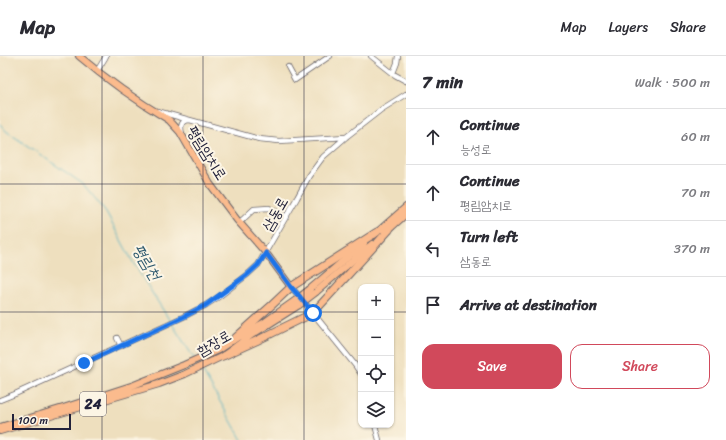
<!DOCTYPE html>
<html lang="en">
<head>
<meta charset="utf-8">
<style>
	body { margin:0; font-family:Sriracha,"Poor Story",sans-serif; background:#f7f7f7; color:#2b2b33 }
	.controls { position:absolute; right:12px; bottom:12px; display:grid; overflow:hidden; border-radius:8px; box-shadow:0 1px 3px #0004 }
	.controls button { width:36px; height:36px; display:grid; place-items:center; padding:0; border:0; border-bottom:1px solid #e1e1e2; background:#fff; color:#2b2b33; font:20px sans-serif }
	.scale { position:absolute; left:12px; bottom:10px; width:59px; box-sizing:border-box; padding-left:4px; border:2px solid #22223b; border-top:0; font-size:11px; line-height:14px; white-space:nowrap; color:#22223b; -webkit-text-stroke:3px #fcf5e5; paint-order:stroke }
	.stop { position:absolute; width:12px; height:12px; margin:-9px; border:3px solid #1a73e8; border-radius:50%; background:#fff }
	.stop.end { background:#1a73e8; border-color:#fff; box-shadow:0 1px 4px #0008 }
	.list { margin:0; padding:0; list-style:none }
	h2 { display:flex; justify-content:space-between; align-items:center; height:52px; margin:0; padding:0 16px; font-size:17px }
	h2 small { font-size:13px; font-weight:400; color:#7c7c81 }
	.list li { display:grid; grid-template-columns:26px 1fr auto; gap:12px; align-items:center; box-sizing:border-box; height:56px; padding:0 16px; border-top:1px solid #e1e1e2 }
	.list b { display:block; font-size:15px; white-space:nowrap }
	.list p { margin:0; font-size:13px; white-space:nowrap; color:#7c7c81 }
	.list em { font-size:13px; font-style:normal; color:#7c7c81 }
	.actions { display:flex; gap:8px; padding:12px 16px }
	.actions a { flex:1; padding:9px 0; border:1px solid #d1495b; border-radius:12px; text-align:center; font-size:14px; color:#d1495b }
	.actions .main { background:#d1495b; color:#fff }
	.icon { flex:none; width:22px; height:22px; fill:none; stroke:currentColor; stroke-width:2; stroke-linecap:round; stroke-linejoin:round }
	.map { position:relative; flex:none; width:406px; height:384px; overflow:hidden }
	header { display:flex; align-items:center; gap:24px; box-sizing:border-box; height:56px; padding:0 20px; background:#fff; border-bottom:1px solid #e1e1e2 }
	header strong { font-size:19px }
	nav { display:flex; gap:22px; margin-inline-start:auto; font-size:14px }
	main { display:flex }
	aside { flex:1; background:#fff }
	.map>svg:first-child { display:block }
</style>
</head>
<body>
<header>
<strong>Map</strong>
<nav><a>Map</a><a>Layers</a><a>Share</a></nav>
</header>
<main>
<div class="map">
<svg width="406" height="384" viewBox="0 0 406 384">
	<rect width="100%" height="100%" fill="#fcf5e5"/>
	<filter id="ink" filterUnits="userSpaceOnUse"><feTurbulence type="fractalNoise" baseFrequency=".025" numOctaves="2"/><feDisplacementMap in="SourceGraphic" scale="8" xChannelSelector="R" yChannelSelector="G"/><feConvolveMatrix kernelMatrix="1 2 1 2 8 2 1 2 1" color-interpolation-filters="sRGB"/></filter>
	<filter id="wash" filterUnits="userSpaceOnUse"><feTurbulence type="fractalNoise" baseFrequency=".012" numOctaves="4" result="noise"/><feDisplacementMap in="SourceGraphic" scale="16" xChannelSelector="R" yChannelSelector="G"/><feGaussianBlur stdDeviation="0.9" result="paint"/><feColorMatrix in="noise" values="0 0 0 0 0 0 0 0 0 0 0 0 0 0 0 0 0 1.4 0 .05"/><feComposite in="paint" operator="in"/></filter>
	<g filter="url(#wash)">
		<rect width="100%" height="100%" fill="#eedfbe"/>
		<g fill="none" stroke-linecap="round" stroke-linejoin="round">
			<path stroke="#3facbe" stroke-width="1" d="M 0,68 L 6,75 L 83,128 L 104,153 L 134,208 L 170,265
				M 172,268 L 194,302
				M 201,313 L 210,328 L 242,384"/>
		</g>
	</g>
	<g filter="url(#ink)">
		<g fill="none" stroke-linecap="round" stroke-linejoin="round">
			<g stroke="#696469" stroke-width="6">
				<path id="minor" d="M 371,0 L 395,19 L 406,25
					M 288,11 L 295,24 L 330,0
					M 97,15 L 105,2 L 106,0
					M 393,17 L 397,7 L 398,0
					M 157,55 L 259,83 L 279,85 L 346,81
					M 182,78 C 181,73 180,69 184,65 L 189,64
					M 239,167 L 254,153 L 269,152 L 287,161
					M 291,231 L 300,241 L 355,309 L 361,318
					M 117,282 L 121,290
					M 0,344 L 15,338 L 183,261 L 206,249 L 220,240 L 247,219 L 258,209 L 297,142 L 309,120 L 323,101 L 346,81 L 382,53 L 406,38
					M 375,369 L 379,384"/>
			</g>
			<g stroke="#696469" stroke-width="8">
				<path id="major" d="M 79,0 C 107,24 137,45 169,64 L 180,76 L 210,128 L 237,164 L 266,197 L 291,231
					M 385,177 L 406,158
					M 374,179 L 406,151
					M 310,233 L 364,187
					M 316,236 L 372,188
					M 0,371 L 63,352 L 134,329 L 184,309 L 218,294 L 233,284 L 265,266 L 296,244
					M 0,375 L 159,328 L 185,318 L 223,300 L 250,280 L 299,249"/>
			</g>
			<g stroke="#696469" stroke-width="9">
				<path id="highway" d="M 233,284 L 272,249 L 291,231 L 377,176
					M 223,300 L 256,285 L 313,257 L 389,174"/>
			</g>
			<use href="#minor" stroke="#fff" stroke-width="4.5"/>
			<use href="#major" stroke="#fbbb8d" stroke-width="6"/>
			<use href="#highway" stroke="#fbbb8d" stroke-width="7"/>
			<g stroke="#696469" stroke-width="8" stroke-linecap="butt">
				<path id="major-bridge" d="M 296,244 L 310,233
					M 299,249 L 316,236"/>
			</g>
			<use href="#major-bridge" stroke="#fbbb8d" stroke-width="6"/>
		</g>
	</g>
	<g fill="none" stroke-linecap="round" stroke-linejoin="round" filter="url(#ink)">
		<path stroke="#1a73e8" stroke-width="5" d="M 84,307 L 183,261 L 206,249 L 247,219 L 258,209 L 266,197 L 291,231 L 300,241 L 313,257"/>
	</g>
	<path fill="none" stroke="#22223b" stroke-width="1" stroke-opacity="0.55" d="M 102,0 L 102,384M 203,0 L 203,384M 304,0 L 304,384M 0,128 L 406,128M 0,256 L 361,256M 391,256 L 406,256"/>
	<g text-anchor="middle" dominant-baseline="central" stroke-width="4" stroke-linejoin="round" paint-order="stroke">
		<rect fill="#fcf5e5" stroke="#63616e" stroke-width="1" x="80" y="336" width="26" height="24" rx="3"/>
		<g font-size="14" font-weight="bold" fill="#22223b">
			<text x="93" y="348">24</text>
		</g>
		<g font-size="15" fill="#22223b" stroke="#fcf5e5">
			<text transform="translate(207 97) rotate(58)">평림암치로</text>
			<text transform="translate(275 158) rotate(-60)">삼동로</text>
			<text transform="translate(214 287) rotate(-30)">함장로</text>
		</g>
		<g font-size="16" font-style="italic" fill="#2e596f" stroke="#fcf5e5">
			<text transform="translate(147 206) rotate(59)">평림천</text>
		</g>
	</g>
</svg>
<div class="controls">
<button>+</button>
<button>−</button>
<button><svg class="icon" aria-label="locate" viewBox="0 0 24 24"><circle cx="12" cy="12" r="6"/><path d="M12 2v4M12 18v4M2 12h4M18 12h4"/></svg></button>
<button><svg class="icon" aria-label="layers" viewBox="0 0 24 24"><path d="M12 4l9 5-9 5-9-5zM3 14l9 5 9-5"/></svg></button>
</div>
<div class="scale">100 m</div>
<div class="stop" style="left:313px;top:257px"></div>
<div class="stop end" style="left:84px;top:307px"></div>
</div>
<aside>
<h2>7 min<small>Walk · 500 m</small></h2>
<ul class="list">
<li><svg class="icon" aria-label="ahead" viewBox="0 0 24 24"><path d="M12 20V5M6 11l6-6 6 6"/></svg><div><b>Continue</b><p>능성로</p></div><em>60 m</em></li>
<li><svg class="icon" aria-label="ahead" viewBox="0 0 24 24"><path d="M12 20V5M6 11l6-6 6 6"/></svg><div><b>Continue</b><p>평림암치로</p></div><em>70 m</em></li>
<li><svg class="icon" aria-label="left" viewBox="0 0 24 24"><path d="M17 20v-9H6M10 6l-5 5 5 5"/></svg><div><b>Turn left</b><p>삼동로</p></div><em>370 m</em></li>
<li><svg class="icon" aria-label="arrive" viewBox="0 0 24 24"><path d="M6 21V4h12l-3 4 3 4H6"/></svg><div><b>Arrive at destination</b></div></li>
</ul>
<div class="actions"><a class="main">Save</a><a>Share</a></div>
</aside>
</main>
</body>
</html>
